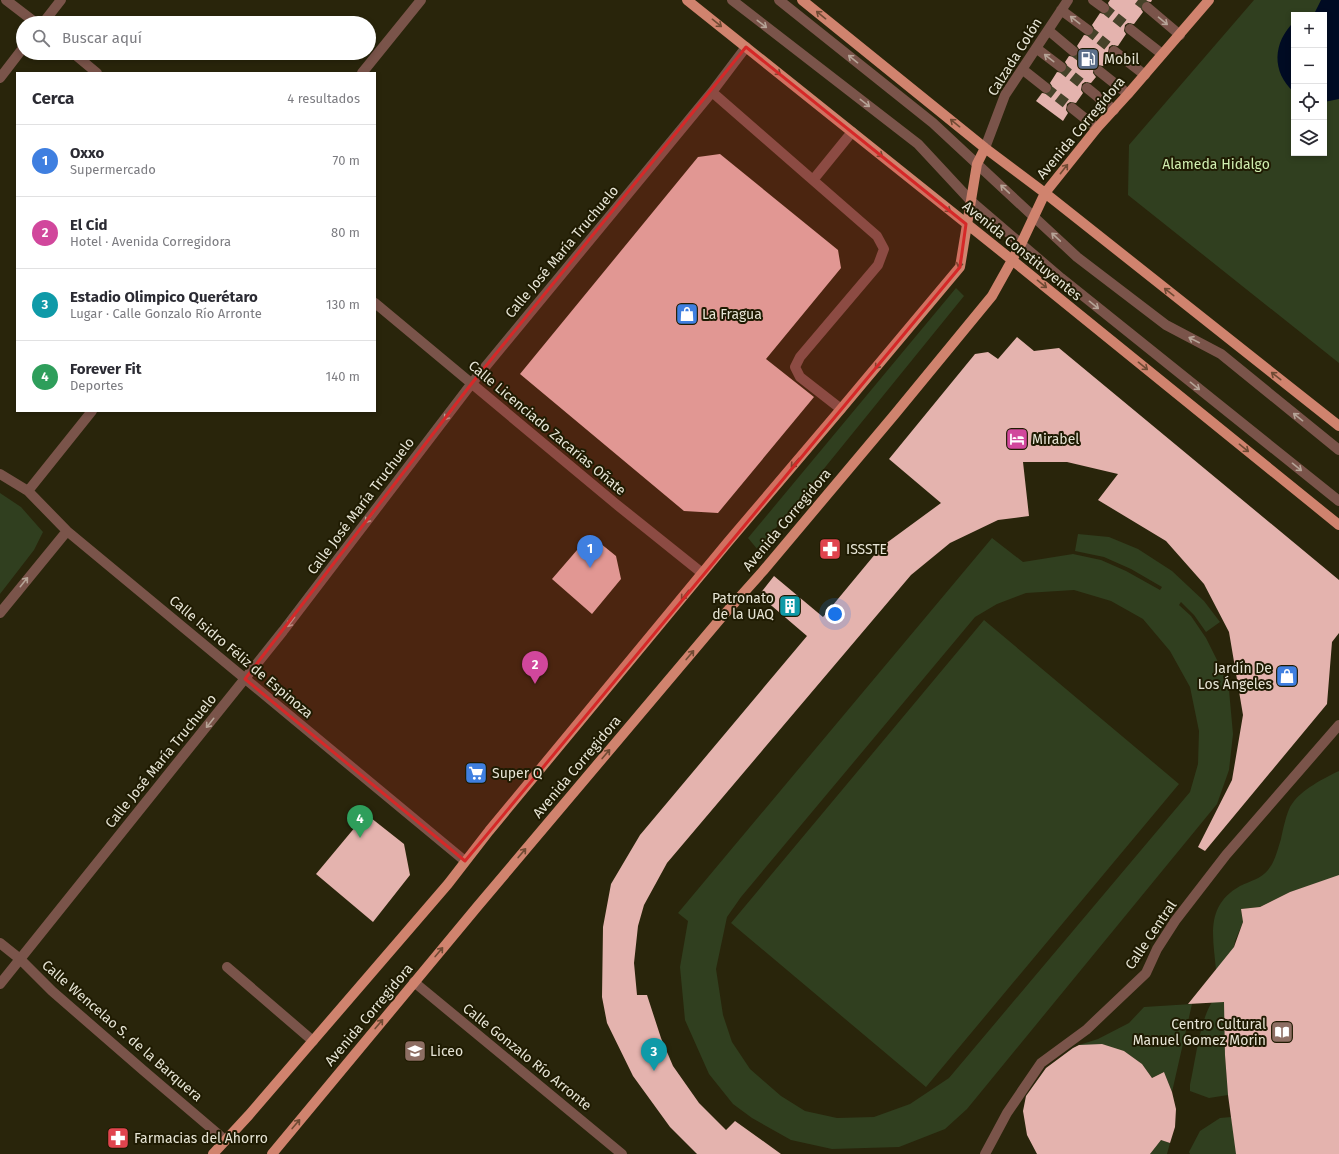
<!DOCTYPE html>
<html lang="es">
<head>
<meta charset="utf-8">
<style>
	body { margin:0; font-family:"Fira Sans",sans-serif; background:#f2f2f3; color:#2b2b33 }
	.controls { position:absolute; right:12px; top:12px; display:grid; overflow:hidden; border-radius:0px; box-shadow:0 2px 6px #0003 }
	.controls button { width:36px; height:36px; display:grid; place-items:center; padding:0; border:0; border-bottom:1px solid #e1e1e2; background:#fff; color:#2b2b33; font:20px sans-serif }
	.you { position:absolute; left:835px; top:614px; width:14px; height:14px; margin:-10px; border:3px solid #fff; border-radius:50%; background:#1a73e8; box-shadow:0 0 0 6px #1a73e833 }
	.badge { display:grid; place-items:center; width:26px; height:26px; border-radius:50%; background:#111827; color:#fff; font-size:13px; font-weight:700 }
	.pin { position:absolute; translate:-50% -33px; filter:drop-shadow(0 1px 2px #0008) }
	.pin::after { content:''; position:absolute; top:21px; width:14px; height:12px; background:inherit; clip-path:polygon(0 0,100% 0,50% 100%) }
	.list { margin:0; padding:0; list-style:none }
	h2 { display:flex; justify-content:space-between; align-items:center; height:52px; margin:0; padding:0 16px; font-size:17px }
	h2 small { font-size:13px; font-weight:400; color:#7c7c81 }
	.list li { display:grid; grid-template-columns:26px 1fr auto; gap:12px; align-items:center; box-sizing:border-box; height:72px; padding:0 16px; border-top:1px solid #e1e1e2 }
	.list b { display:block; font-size:15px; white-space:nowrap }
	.list p { margin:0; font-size:13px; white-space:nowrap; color:#7c7c81 }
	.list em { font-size:13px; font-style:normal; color:#7c7c81 }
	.icon { flex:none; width:22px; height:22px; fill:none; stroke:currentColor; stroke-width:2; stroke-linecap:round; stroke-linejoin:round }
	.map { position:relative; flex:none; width:1339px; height:1154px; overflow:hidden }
	.search { position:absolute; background:#fff; box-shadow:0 2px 6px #0003; left:16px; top:16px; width:360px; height:44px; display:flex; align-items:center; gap:10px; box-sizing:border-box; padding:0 14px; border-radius:22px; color:#7c7c81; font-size:15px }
	.panel { position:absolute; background:#fff; box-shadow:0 2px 6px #0003; left:16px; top:72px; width:360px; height:340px; border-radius:0px }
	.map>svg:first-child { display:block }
</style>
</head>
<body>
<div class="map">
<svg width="1339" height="1154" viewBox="0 0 1339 1154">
	<rect width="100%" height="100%" fill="#29250b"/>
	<path fill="#303f1f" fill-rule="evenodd" d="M 1254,0 L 1339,0 L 1339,363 L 1128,195 L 1129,145 ZM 1294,15 L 1324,15 L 1324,153 L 1294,153 Z
		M 956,288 L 964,296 L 758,550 L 748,538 Z
		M 0,493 L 21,507 L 43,532 L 34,550 L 0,594 Z
		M 1078,534 L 1109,537 L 1138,549 L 1172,571 L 1204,601 L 1220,622 L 1206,632 L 1194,615 L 1181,602 L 1179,605 L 1191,616 L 1206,638 L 1219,664 L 1229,690 L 1233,734 L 1229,770 L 1217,804 L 967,1109 L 945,1129 L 899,1147 L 832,1149 L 791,1140 L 752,1118 L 733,1104 L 709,1074 L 685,1020 L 680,967 L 688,921 L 678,913 L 992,538 L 1023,562 L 1073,554 L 1101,560 L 1126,571 L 1160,590 L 1162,587 L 1131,569 L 1104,557 L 1075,551 ZM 1074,590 L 1111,601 L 1143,619 L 1170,651 L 1190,687 L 1199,731 L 1198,764 L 1190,792 L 949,1078 L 910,1104 L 874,1117 L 837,1118 L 805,1111 L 781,1096 L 750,1069 L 732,1042 L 723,1015 L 716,969 L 727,917 L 741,897 L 975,617 L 997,604 L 1026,593 Z
		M 984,620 L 1179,784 L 926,1087 L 731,923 Z
		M 1339,771 L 1339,876 L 1290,892 L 1260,907 L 1241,909 L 1243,922 L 1235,941 L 1229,976 L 1216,970 C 1213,936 1205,906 1240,886 C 1250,881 1261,879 1268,870 C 1275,862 1278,848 1281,839 C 1283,830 1287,810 1292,804 C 1301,790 1324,778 1339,771 Z
		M 1225,1001 L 1225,1055 L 1228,1095 L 1209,1098 L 1190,1091 L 1190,1085 C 1195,1063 1200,1020 1212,1002 Z
		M 1192,1004 L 1172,1092 L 1164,1072 L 1152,1078 L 1142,1064 L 1124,1051 L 1079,1045 L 1098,1039 L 1129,1023 L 1144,1007 Z
		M 1231,1117 L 1237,1154 L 1190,1154 L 1189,1152 L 1200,1131 L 1220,1118 Z
		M 1158,1139 L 1170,1143 L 1167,1154 L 1150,1154 Z"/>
	<path fill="#000b23" d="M 1321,0 L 1339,0 L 1339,99 L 1324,102 L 1324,15 L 1306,15 L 1315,12 Z
		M 1294,22 L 1294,92 C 1271,72 1273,42 1294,22 Z"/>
	<path fill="#e4b3ae" d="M 1110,0 L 1152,0 L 1151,2 L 1145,1 L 1142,3 L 1141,9 L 1143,12 L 1134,24 L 1128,23 L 1125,25 L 1124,31 L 1126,34 L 1118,46 L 1112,45 L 1109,47 L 1108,53 L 1110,56 L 1103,66 L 1097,65 L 1094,67 L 1093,73 L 1096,77 L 1091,83 L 1085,82 L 1082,84 L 1081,90 L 1083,93 L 1076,103 L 1070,102 L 1067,104 L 1066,110 L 1068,113 L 1063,121 L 1036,101 L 1042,93 L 1048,94 L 1051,92 L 1052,86 L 1050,83 L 1057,72 L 1063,73 L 1066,71 L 1067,65 L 1065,62 L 1069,56 L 1075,57 L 1078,55 L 1079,49 L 1077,46 L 1084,35 L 1090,36 L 1093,34 L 1094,28 L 1092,25 L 1100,13 L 1104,14 L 1109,12 L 1110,8 L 1108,3 Z
		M 720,154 L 838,250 L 841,268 L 766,359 L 814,397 L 718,513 L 684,511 L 520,374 L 698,157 Z
		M 1017,337 L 1034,351 L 1059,348 L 1339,580 L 1339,633 L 1332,642 L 1327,704 L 1205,851 L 1198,847 L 1232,780 L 1243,715 L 1229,632 L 1204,584 L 1166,541 L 1098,500 L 1118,474 L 1067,462 L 1023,462 L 1029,516 L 998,520 L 950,543 L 911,575 L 667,863 L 644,905 L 638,926 L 634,963 L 637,995 L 647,995 L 661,1038 L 673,1066 L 699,1103 L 726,1130 L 735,1121 L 781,1154 L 697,1154 L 670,1127 L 633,1076 L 607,1023 L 602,997 L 603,927 L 611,884 L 640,835 L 807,636 L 759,595 L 774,576 L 823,617 L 881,547 L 941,503 L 889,459 L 975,354 L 988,352 L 998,359 Z
		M 590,535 L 616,556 L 621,579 L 592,614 L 552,579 Z
		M 366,814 L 404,844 L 410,875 L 373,922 L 316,874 Z
		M 1339,875 L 1339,1154 L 1236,1154 L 1228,1095 L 1225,1055 L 1224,1002 L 1188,1004 L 1234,947 L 1243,922 L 1241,909 L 1260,907 L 1290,892 Z
		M 1102,1044 L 1124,1051 L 1142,1064 L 1152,1078 L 1164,1072 L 1172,1092 L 1176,1109 L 1175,1127 L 1170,1143 L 1161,1140 L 1150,1154 L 1037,1154 L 1027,1135 L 1023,1111 L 1026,1096 L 1046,1068 L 1073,1048 L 1079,1045 Z"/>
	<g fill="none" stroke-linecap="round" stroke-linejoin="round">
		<path stroke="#464229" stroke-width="10" stroke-dasharray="10 5" stroke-linecap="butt" d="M 1138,0 L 1147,7
			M 1104,8 L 1130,29
			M 1088,30 L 1114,51
			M 1073,51 L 1099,71
			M 1061,67 L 1087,88
			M 1046,88 L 1072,108"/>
		<path stroke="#7a544a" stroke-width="10" d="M 6,0 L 36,23
			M 732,0 L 918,144 L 971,201 L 1061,278 L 1339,501
			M 779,0 L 933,123 L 1077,257 L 1166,325 L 1221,354 L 1339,450
			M 1093,0 L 1104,8
			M 1147,7 L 1180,35
			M 1061,10 L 1088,30
			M 43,23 L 61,0
			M 1130,29 L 1162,54
			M 1048,30 L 1073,51
			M 1036,48 L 1061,67
			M 1114,51 L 1145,75
			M 73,53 L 97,73
			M 1022,69 L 1046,88
			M 1099,71 L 1128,94
			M 362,73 L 421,0
			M 0,78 L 23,48
			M 1087,88 L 1114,110
			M 712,92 L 877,236 L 884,249 L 878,265 L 800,357 L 795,367 L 800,377 L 841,409
			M 1072,108 L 1097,128
			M 985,148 L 1005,95 L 1068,0
			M 813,180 L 852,132
			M 375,303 L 616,504 L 702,573
			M 0,474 L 28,491 L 67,531 L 465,861
			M 28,491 L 92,411
			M 0,613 L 67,531
			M 0,943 L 20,959 L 52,991 L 144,1071 L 225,1140
			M 227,967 L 313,1041
			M 414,982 L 622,1154
			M 0,984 L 283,631 L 472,383 L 712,92 L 746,47
			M 985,1154 L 1007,1113 L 1041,1063 L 1086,1030 L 1146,973 L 1157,949 L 1175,921 L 1226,855 L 1339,725"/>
		<path stroke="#d0836e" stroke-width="10" d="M 687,0 L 1012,260 L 1339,525
			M 802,0 L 985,148 L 1045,193 L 1339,426
			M 213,1154 L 249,1115 L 448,884 L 489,831 L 728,542 L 841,409 L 960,267 L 977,164 L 985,148
			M 272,1154 L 477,907 L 721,618 L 763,571 L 895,414 L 992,296 L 1021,244 L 1045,193 L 1097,128 L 1128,94 L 1209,0"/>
	</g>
	<defs><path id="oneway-shaft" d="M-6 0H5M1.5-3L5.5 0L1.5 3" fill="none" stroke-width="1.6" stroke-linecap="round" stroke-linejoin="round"/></defs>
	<g stroke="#6f4a33">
		<use href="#oneway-shaft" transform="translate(821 15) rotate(-141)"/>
		<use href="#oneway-shaft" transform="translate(717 23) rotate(39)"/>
		<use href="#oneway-shaft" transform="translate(776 71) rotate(39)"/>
		<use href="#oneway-shaft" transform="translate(955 123) rotate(-141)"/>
		<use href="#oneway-shaft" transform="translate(878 153) rotate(39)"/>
		<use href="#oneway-shaft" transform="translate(1064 169) rotate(-52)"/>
		<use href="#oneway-shaft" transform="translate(946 208) rotate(40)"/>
		<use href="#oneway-shaft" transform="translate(960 262) rotate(106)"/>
		<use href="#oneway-shaft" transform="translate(1042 284) rotate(39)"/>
		<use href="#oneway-shaft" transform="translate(1169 292) rotate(-142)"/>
		<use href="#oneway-shaft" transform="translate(879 364) rotate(130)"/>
		<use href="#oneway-shaft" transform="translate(1143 366) rotate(39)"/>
		<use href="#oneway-shaft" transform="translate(1276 376) rotate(-142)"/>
		<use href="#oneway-shaft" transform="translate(1244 448) rotate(39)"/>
		<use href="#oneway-shaft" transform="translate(795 463) rotate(131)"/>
		<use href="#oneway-shaft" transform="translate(685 595) rotate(129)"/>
		<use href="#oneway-shaft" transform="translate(690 655) rotate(-50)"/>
		<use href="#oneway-shaft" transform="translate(606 754) rotate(-50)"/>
		<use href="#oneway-shaft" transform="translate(522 853) rotate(-50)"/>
		<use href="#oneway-shaft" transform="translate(439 952) rotate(-50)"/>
		<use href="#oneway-shaft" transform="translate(379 1024) rotate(-50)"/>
		<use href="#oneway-shaft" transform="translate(296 1124) rotate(-50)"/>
	</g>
	<g stroke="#b6a497">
		<use href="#oneway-shaft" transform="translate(1075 20) rotate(-142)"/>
		<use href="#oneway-shaft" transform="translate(1163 21) rotate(40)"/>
		<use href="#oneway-shaft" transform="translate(762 24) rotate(38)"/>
		<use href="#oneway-shaft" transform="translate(1049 58) rotate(-142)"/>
		<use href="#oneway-shaft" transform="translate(853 59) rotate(-141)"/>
		<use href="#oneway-shaft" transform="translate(865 103) rotate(38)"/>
		<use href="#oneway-shaft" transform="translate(1005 189) rotate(-137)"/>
		<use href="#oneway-shaft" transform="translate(1056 237) rotate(-137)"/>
		<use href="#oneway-shaft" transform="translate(1094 305) rotate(39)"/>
		<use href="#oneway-shaft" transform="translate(1194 340) rotate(-153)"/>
		<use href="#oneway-shaft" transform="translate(1195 386) rotate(39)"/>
		<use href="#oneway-shaft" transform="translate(448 415) rotate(127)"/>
		<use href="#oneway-shaft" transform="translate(1298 417) rotate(-141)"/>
		<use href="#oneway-shaft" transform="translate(1297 467) rotate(39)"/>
		<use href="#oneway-shaft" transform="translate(369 518) rotate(127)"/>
		<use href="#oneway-shaft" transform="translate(24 582) rotate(-51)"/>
		<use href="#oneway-shaft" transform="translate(291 622) rotate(127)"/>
		<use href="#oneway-shaft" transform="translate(210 723) rotate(129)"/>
	</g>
	<path fill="#d62828" fill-opacity="0.2" stroke="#d62828" stroke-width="3" stroke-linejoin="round" d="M 746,47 L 966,224 L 960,267 L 465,861 L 245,679 L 472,383 Z"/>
	<defs>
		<g id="fuel-square" transform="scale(1.15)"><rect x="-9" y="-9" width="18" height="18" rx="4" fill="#5c6f8a" stroke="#1f1b02"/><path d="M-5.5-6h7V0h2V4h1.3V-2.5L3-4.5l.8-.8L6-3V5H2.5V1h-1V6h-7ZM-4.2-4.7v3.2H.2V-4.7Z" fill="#fff"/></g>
		<g id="shop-square" transform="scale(1.15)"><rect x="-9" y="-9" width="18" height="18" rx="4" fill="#3f7fe0" stroke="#1f1b02"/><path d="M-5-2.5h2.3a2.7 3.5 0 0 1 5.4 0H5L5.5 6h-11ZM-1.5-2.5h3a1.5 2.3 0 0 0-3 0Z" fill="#fff"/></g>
		<g id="hotel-square" transform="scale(1.15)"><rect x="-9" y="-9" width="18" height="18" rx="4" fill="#d1479c" stroke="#1f1b02"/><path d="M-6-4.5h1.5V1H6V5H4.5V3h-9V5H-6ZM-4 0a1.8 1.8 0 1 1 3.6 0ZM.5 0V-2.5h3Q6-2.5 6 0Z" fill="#fff"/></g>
		<g id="pharmacy-square" transform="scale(1.15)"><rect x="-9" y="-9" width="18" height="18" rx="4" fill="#e0444e" stroke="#1f1b02"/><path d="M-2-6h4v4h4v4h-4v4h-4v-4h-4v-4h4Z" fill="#fff"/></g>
		<g id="building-square" transform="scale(1.15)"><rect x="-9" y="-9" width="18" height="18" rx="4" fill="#0f9aa8" stroke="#1f1b02"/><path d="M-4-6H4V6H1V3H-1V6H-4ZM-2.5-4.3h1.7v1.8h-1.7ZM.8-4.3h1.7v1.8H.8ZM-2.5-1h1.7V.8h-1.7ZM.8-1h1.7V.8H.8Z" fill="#fff"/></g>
		<g id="supermarket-square" transform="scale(1.15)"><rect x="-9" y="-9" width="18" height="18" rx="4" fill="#3f7fe0" stroke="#1f1b02"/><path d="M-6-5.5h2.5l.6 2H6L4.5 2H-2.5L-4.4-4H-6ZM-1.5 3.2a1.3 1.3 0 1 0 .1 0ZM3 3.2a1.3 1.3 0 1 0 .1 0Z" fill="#fff"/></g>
		<g id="library-square" transform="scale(1.15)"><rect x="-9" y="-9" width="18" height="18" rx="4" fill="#8d6e63" stroke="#1f1b02"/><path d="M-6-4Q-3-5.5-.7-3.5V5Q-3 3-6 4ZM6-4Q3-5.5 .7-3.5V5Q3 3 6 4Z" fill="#fff"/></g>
		<g id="school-square" transform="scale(1.15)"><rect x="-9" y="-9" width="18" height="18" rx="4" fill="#8d6e63" stroke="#1f1b02"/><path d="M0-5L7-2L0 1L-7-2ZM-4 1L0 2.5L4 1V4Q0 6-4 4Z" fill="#fff"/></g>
	</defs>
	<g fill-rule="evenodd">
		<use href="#fuel-square" x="1088" y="59"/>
		<use href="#shop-square" x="687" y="314"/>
		<use href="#hotel-square" x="1017" y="439"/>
		<use href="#pharmacy-square" x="830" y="549"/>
		<use href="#building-square" x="790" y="606"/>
		<use href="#shop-square" x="1287" y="676"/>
		<use href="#supermarket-square" x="476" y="773"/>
		<use href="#library-square" x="1282" y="1032"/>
		<use href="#school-square" x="415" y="1051"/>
		<use href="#pharmacy-square" x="118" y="1138"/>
	</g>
	<g text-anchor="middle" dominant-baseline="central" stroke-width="4" stroke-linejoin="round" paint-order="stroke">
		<g font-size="14" fill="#e7e5d6" stroke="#1f1b02">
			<text transform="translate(1015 57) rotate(-58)">Calzada Colón</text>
			<text transform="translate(1081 128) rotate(-50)">Avenida Corregidora</text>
			<text transform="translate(1022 251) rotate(39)">Avenida Constituyentes</text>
			<text transform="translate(562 252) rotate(-50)">Calle José María Truchuelo</text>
			<text transform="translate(547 428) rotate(40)">Calle Licenciado Zacarías Oñate</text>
			<text transform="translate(361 506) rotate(-53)">Calle José María Truchuelo</text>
			<text transform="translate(787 520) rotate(-50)">Avenida Corregidora</text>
			<text transform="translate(241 657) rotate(40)">Calle Isidro Féliz de Espinoza</text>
			<text transform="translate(161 761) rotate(-51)">Calle José María Truchuelo</text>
			<text transform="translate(577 767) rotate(-50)">Avenida Corregidora</text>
			<text transform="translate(1151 935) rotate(-56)">Calle Central</text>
			<text transform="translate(369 1015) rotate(-50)">Avenida Corregidora</text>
			<text transform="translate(122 1031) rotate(41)">Calle Wencelao S. de la Barquera</text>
			<text transform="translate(527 1057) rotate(39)">Calle Gonzalo Río Arronte</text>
		</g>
		<g font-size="14" fill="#e7e5d6" stroke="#1f1b02" text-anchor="start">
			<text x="1104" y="59">Mobil</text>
			<text x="702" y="314">La Fragua</text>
			<text x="1032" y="439">Mirabel</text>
			<text x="846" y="549">ISSSTE</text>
			<text x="774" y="598" text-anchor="end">Patronato<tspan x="774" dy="16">de la UAQ</tspan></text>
			<text x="1272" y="668" text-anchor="end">Jardín De<tspan x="1272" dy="16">Los Ángeles</tspan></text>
			<text x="492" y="773">Super Q</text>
			<text x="1266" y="1024" text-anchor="end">Centro Cultural<tspan x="1266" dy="16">Manuel Gomez Morin</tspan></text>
			<text x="430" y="1051">Liceo</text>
			<text x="134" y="1138">Farmacias del Ahorro</text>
		</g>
		<g font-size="14" fill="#cfedaf" stroke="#1f1b02">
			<text x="1216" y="164">Alameda Hidalgo</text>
		</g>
	</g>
</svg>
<div class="controls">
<button>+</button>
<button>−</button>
<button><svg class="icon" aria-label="locate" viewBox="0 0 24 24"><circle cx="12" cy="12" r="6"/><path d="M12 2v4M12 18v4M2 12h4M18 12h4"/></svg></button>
<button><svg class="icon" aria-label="layers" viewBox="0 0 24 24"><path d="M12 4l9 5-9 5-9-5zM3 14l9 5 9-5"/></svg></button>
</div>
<div class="you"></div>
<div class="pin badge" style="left:590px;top:568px;background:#3f7fe0">1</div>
<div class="pin badge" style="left:535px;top:684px;background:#d1479c">2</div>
<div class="pin badge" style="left:654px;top:1071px;background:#0f9aa8">3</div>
<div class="pin badge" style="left:360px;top:838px;background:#2e9e5b">4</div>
<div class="search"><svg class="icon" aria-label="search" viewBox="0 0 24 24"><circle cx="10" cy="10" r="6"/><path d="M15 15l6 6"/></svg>Buscar aquí</div>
<section class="panel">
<h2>Cerca<small>4 resultados</small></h2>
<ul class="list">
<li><span class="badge" style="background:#3f7fe0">1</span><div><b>Oxxo</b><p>Supermercado</p></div><em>70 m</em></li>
<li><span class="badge" style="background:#d1479c">2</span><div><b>El Cid</b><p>Hotel · Avenida Corregidora</p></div><em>80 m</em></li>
<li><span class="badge" style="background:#0f9aa8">3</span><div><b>Estadio Olimpico Querétaro</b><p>Lugar · Calle Gonzalo Río Arronte</p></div><em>130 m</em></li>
<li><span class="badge" style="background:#2e9e5b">4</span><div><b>Forever Fit</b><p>Deportes</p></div><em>140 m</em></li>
</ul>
</section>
</div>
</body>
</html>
